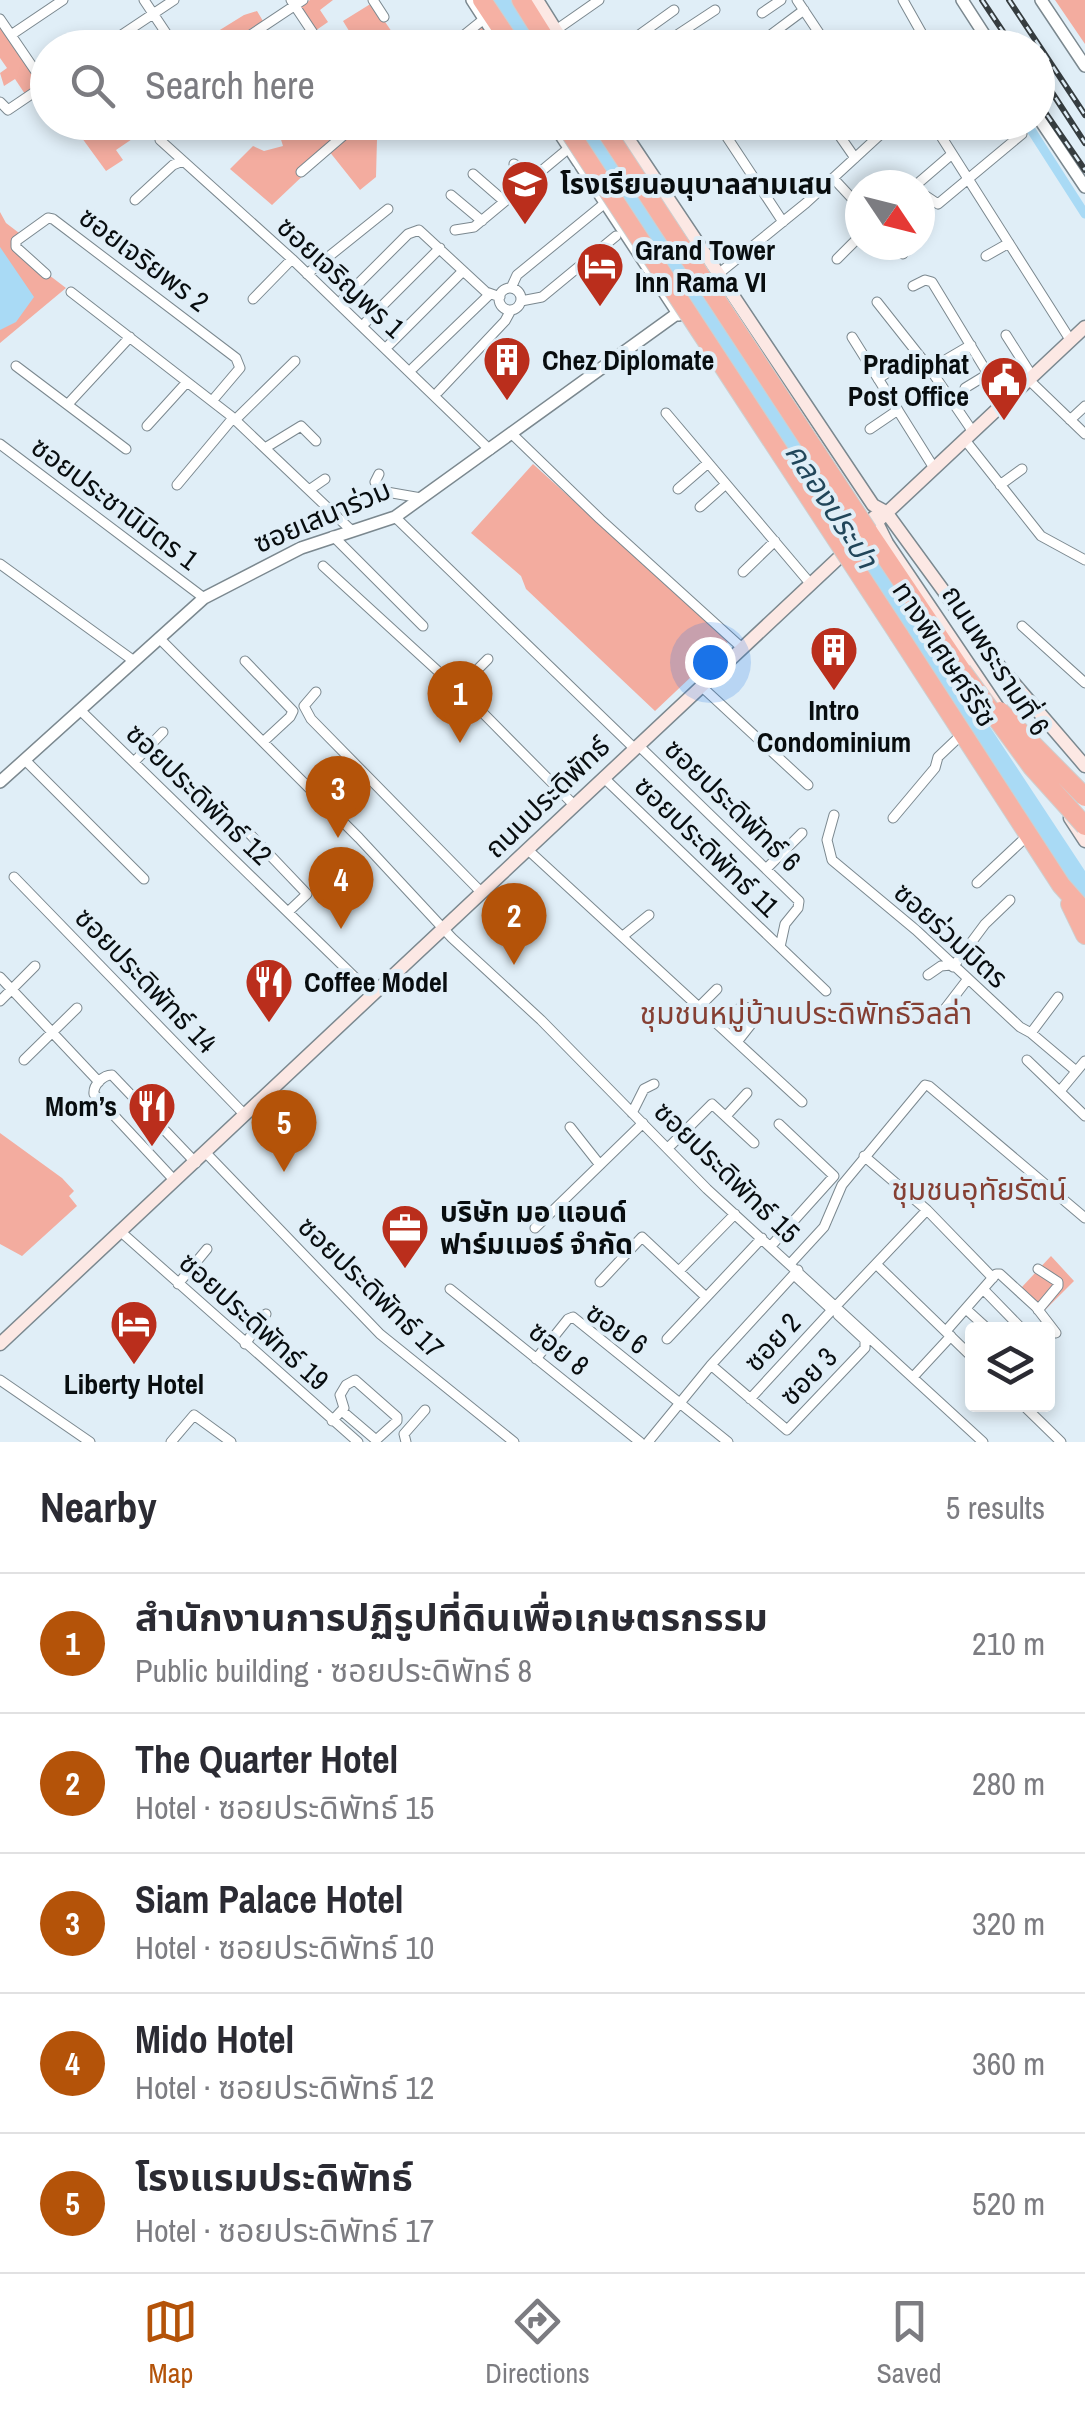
<!DOCTYPE html>
<html lang="en">
<head>
<meta charset="utf-8">
<style>
	body { margin:0; font-family:"Archivo Narrow","Noto Sans Thai",sans-serif; background:#f2f2f3; color:#2b2b33 }
	.controls { position:absolute; right:30px; bottom:30px; display:grid; overflow:hidden; border-radius:10px; box-shadow:0 5px 15px #0003 }
	.controls button { width:90px; height:90px; display:grid; place-items:center; padding:0; border:0; border-bottom:2px solid #e1e1e2; background:#fff; color:#2b2b33; font:50px sans-serif }
	.compass { position:absolute; left:845px; top:170px; width:90px; height:90px; border-radius:50%; background:#fff; box-shadow:0 5px 15px #0003; rotate:125deg }
	.you { position:absolute; left:710px; top:662px; width:35px; height:35px; margin:-25px; border:8px solid #fff; border-radius:50%; background:#1a73e8; box-shadow:0 0 0 15px #1a73e833 }
	.badge { display:grid; place-items:center; width:65px; height:65px; border-radius:50%; background:#b45309; color:#fff; font-size:32px; font-weight:700 }
	.pin { position:absolute; translate:-50% -82px; filter:drop-shadow(0 2px 5px #0008) }
	.pin::after { content:''; position:absolute; top:52px; width:35px; height:30px; background:inherit; clip-path:polygon(0 0,100% 0,50% 100%) }
	.list { margin:0; padding:0; list-style:none }
	h2 { display:flex; justify-content:space-between; align-items:center; height:130px; margin:0; padding:0 40px; font-size:42px }
	h2 small { font-size:32px; font-weight:400; color:#7c7c81 }
	.list li { display:grid; grid-template-columns:65px 1fr auto; gap:30px; align-items:center; box-sizing:border-box; height:140px; padding:0 40px; border-top:2px solid #e1e1e2 }
	.list b { display:block; font-size:38px; white-space:nowrap }
	.list p { margin:0; font-size:32px; white-space:nowrap; color:#7c7c81 }
	.list em { font-size:32px; font-style:normal; color:#7c7c81 }
	.icon { flex:none; width:55px; height:55px; fill:none; stroke:currentColor; stroke-width:2; stroke-linecap:round; stroke-linejoin:round }
	.map { position:relative; flex:none; width:1085px; height:1442px; overflow:hidden }
	.search { position:absolute; background:#fff; box-shadow:0 5px 15px #0003; left:30px; right:30px; top:30px; height:110px; display:flex; align-items:center; gap:25px; box-sizing:border-box; padding:0 35px; border-radius:55px; color:#7c7c81; font-size:38px }
	.sheet { height:830px; background:#fff }
	nav { display:flex; justify-content:space-around; align-items:center; box-sizing:border-box; height:140px; border-top:2px solid #e1e1e2; background:#fff; font-size:28px; color:#7c7c81 }
	nav a { display:grid; justify-items:center; gap:5px }
	nav .on { color:#b45309 }
	.map>svg:first-child { display:block }
</style>
</head>
<body>
<div class="map">
<svg width="1085" height="1442" viewBox="0 0 1085 1442">
	<rect width="100%" height="100%" fill="#e0eef7"/>
	<path fill="#f3ac9f" d="M 310,0 L 333,0 L 320,10 L 328,22 L 315,31 L 299,8 Z
		M 1055,0 L 1085,0 L 1085,44 Z
		M 372,3 L 392,32 L 383,40 L 373,31 L 357,44 L 343,21 Z
		M 257,11 L 263,21 L 221,47 L 180,47 L 174,40 L 184,34 L 194,46 L 244,15 Z
		M 0,26 L 38,83 L 25,94 L 15,79 L 4,86 L 0,73 L 7,68 L 0,58 Z
		M 482,26 L 496,47 L 453,48 Z
		M 71,123 L 104,123 L 107,127 L 129,123 L 138,135 L 116,150 L 123,160 L 106,171 Z
		M 286,123 L 359,123 L 360,128 L 377,139 L 376,177 L 360,190 L 329,151 L 272,205 L 230,169 L 253,146 L 264,151 L 283,146 L 278,130 Z
		M 0,212 L 6,223 L 23,236 L 11,246 L 66,288 L 0,343 Z
		M 533,464 L 729,641 L 655,711 L 526,589 L 521,576 L 471,533 Z
		M 0,1133 L 62,1178 L 74,1191 L 69,1196 L 77,1206 L 22,1256 L 0,1244 Z
		M 1051,1256 L 1074,1281 L 1045,1310 L 1021,1288 Z"/>
	<path fill="#a9daf5" d="M 486,0 L 511,0 L 542,47 L 518,47 Z
		M 567,123 L 592,123 L 1085,871 L 1085,905 L 1049,859 Z
		M 0,247 L 34,297 L 16,322 L 0,330 Z"/>
	<g fill="none" stroke-linecap="round" stroke-linejoin="round">
		<path stroke="#a9daf5" stroke-width="9" d="M 1026,122 L 1085,214"/>
		<g stroke="#7b888f" stroke-width="11">
			<path id="minor" d="M 144,0 L 176,48
				M 291,0 L 323,48
				M 373,0 L 384,17
				M 797,0 L 829,48
				M 903,0 L 930,48
				M 762,13 L 781,0
				M 0,19 L 45,85
				M 556,30 L 599,0
				M 11,35 L 63,0
				M 765,39 L 804,10
				M 102,48 L 174,0
				M 231,48 L 303,0
				M 448,48 L 484,19
				M 621,48 L 674,10
				M 667,48 L 677,35 L 715,10
				M 0,102 L 8,110 L 48,83
				M 717,122 L 783,222
				M 830,122 L 855,158
				M 932,122 L 1071,341
				M 724,134 L 740,122
				M 160,140 L 292,259 L 490,450
				M 514,164 L 532,177
				M 301,172 L 359,122
				M 473,174 L 504,201
				M 833,178 L 860,207
				M 916,185 L 952,154
				M 451,195 L 482,221
				M 926,196 L 938,204 L 1022,134
				M 135,200 L 173,165 L 183,161
				M 455,230 L 474,227 L 569,148
				M 895,245 L 903,254
				M 986,256 L 1009,243
				M 837,259 L 860,236
				M 46,274 L 16,247 L 16,241 L 48,218 L 53,219 L 236,358 L 240,368 L 212,401
				M 307,274 L 388,209
				M 717,275 L 806,203 L 894,122
				M 913,286 L 925,280 L 932,282 L 1005,402
				M 511,288 L 517,275 L 637,177
				M499 299a11 11 0 1 1 22 0a11 11 0 1 1-22 0Z
				M 71,292 L 231,416 L 351,530
				M 253,299 L 292,259
				M 343,299 L 408,234 L 419,230 L 486,292 L 500,297
				M 521,301 L 542,297 L 616,236
				M 877,302 L 930,369 L 973,432
				M 366,322 L 440,248
				M 1006,335 L 1032,376
				M 852,337 L 934,468
				M 389,345 L 463,271
				M 16,366 L 126,449
				M 413,368 L 490,294
				M 930,369 L 971,345
				M 878,379 L 903,362
				M 1029,380 L 1085,434
				M 965,388 L 988,374
				M 438,392 L 505,321 L 511,310
				M 68,404 L 130,337
				M 666,413 L 809,582
				M 235,420 L 295,361
				M 1070,420 L 1085,406
				M 147,426 L 187,382
				M 870,429 L 898,410
				M 512,434 L 600,519 L 741,647
				M 965,440 L 1041,536 L 1085,560
				M 0,444 L 204,598
				M 265,448 L 301,426 L 316,441
				M 379,474 L 375,482 L 381,491 L 421,498
				M 177,485 L 233,418
				M 1000,485 L 1022,469
				M 678,489 L 708,463
				M 309,490 L 325,479
				M 700,507 L 726,484
				M 395,517 L 634,748
				M 333,536 L 423,626
				M 0,564 L 134,661
				M 323,566 L 476,706 L 574,805
				M 743,572 L 775,541
				M 1022,626 L 1085,683
				M 159,638 L 359,838 L 452,938 L 541,1020 L 707,1189 L 983,1442
				M 245,661 L 293,711 L 290,717 L 263,742
				M 701,686 L 808,785
				M 458,689 L 488,659
				M 316,692 L 304,706 L 311,719 L 482,893
				M 80,710 L 372,994
				M 638,745 L 799,901 L 798,908 L 785,924 L 780,947 L 826,991
				M 25,760 L 144,879
				M 134,762 L 163,732
				M 603,777 L 780,947
				M 834,815 L 827,840 L 832,860 L 916,930 L 1020,1027 L 1031,1033 L 1076,1071
				M 893,818 L 935,768 L 938,757 L 958,738
				M 246,830 L 307,894 L 288,912
				M 527,849 L 802,1102
				M 766,869 L 802,833
				M 14,877 L 245,1115
				M 977,883 L 1024,839
				M 623,936 L 649,915
				M 953,967 L 985,924 L 1010,900
				M 928,975 L 941,966 L 951,965
				M 0,977 L 99,1082
				M 0,1001 L 35,966
				M 699,1007 L 717,989
				M 944,1010 L 967,980
				M 728,1020 L 741,1007 L 750,1008 L 752,1023 L 737,1042
				M 1031,1033 L 1058,997
				M 24,1060 L 77,1008
				M 1027,1060 L 1085,1116
				M 1060,1091 L 1085,1061
				M 632,1113 L 644,1089 L 654,1084
				M 726,1116 L 747,1093
				M 570,1127 L 600,1165
				M 668,1148 L 712,1104 L 754,1143
				M 206,1153 L 380,1334 L 514,1442
				M 864,1156 L 927,1210 L 993,1278
				M 175,1181 L 94,1094 C 93,1085 103,1075 112,1075 L 196,1163
				M 535,1228 L 643,1123
				M 121,1232 L 358,1442
				M 771,1246 L 834,1176 L 779,1124
				M 790,1264 L 824,1227 L 842,1185 L 925,1085 L 929,1086 L 1085,1218
				M 877,1265 L 972,1357
				M 679,1271 L 735,1214
				M 600,1282 L 642,1237 L 706,1297
				M 178,1284 L 207,1249
				M 450,1289 L 640,1442
				M 984,1290 L 1023,1330
				M 836,1306 L 927,1210
				M 967,1310 L 989,1330
				M 1038,1310 L 1058,1286 L 1058,1282 L 1038,1269
				M 946,1331 L 996,1274 L 1000,1274 L 1036,1307 L 1056,1333
				M 667,1339 L 762,1238
				M 245,1344 L 266,1314
				M 536,1359 L 568,1319 L 573,1317 L 728,1442
				M 711,1365 L 787,1430 L 865,1348 L 865,1340 L 838,1315
				M 914,1376 L 951,1336
				M 0,1380 L 90,1442
				M 750,1399 L 832,1310 L 794,1275
				M 1022,1404 L 1061,1442
				M 332,1421 L 344,1408 L 340,1395 L 346,1385 L 355,1380 L 397,1417 L 397,1421 L 376,1440 L 342,1411
				M 171,1442 L 194,1415 L 231,1442
				M 406,1442 L 404,1434 L 425,1410
				M 648,1442 L 711,1365 L 798,1270"/>
		</g>
		<g stroke="#7b888f" stroke-width="14">
			<path id="tertiary" d="M 472,0 L 503,48
				M 962,0 L 993,48
				M 1041,0 L 1085,66
				M 1038,117 L 1085,187
				M 552,122 L 679,315
				M 0,782 L 204,598 L 301,548 L 395,517 L 678,313"/>
		</g>
		<g stroke="#7b888f" stroke-width="15">
			<path id="secondary" d="M 537,0 L 567,48
				M 617,122 L 873,505 L 886,512 L 994,660 L 1085,766
				M 874,517 L 887,543 L 999,709
				M 1070,818 L 1085,841
				M 0,1344 L 1085,327"/>
		</g>
		<g stroke="#cecfcf" stroke-width="20">
			<path id="motorway" d="M 482,0 L 514,48
				M 521,0 L 551,48
				M 868,531 L 962,671
				M 899,635 L 1061,885 L 1085,912
				M 1070,904 L 1085,935"/>
		</g>
		<use href="#minor" stroke="#fff" stroke-width="9"/>
		<use href="#tertiary" stroke="#fff" stroke-width="11"/>
		<use href="#secondary" stroke="#fce8e4" stroke-width="12"/>
		<use href="#motorway" stroke="#f6b1a4" stroke-width="18"/>
		<g stroke="#363d40" stroke-width="6">
			<path id="rail" d="M 982,0 L 1014,48
				M 1009,0 L 1085,115
				M 1038,71 L 1085,143
				M 1038,102 L 1085,170"/>
		</g>
		<use href="#rail" stroke="#e0eef7" stroke-width="2.5" stroke-dasharray="8" stroke-linecap="butt"/>
		<g stroke="#cecfcf" stroke-width="20" stroke-linecap="butt">
			<path id="motorway-bridge" d="M 563,122 L 899,635
				M 600,122 L 868,531
				M 962,671 L 1032,767 L 1085,826
				M 1000,711 L 1085,797"/>
		</g>
		<use href="#motorway-bridge" stroke="#f6b1a4" stroke-width="18"/>
	</g>
	<defs>
		<g id="school-pin" transform="scale(2.5)"><path d="M0 17L-7.5 6A9.5 9.5 0 1 1 7.5 6Z" fill="#ba2e1c" stroke="#e0eef7"/><path d="M0-5L7-2L0 1L-7-2ZM-4 1L0 2.5L4 1V4Q0 6-4 4Z" fill="#fff"/></g>
		<g id="hotel-pin" transform="scale(2.5)"><path d="M0 17L-7.5 6A9.5 9.5 0 1 1 7.5 6Z" fill="#ba2e1c" stroke="#e0eef7"/><path d="M-6-4.5h1.5V1H6V5H4.5V3h-9V5H-6ZM-4 0a1.8 1.8 0 1 1 3.6 0ZM.5 0V-2.5h3Q6-2.5 6 0Z" fill="#fff"/></g>
		<g id="building-pin" transform="scale(2.5)"><path d="M0 17L-7.5 6A9.5 9.5 0 1 1 7.5 6Z" fill="#ba2e1c" stroke="#e0eef7"/><path d="M-4-6H4V6H1V3H-1V6H-4ZM-2.5-4.3h1.7v1.8h-1.7ZM.8-4.3h1.7v1.8H.8ZM-2.5-1h1.7V.8h-1.7ZM.8-1h1.7V.8H.8Z" fill="#fff"/></g>
		<g id="civic-pin" transform="scale(2.5)"><path d="M0 17L-7.5 6A9.5 9.5 0 1 1 7.5 6Z" fill="#ba2e1c" stroke="#e0eef7"/><path d="M-.6-6.5H3V-4.5H.6V-3L4-1V1h2V6H-6V1h2V-1L-.6-3ZM-1.2 2.5V6h2.4V2.5Z" fill="#fff"/></g>
		<g id="restaurant-pin" transform="scale(2.5)"><path d="M0 17L-7.5 6A9.5 9.5 0 1 1 7.5 6Z" fill="#ba2e1c" stroke="#e0eef7"/><path d="M-5-6h1v4h1v-4h1v4h1v-4h1v5L-1.5 .5V6h-2V.5L-5-1ZM5-6V6H3V1.5H1.5Q1.5-4 5-6Z" fill="#fff"/></g>
		<g id="office-pin" transform="scale(2.5)"><path d="M0 17L-7.5 6A9.5 9.5 0 1 1 7.5 6Z" fill="#ba2e1c" stroke="#e0eef7"/><path d="M-6-3h4V-5.5h4V-3h4V5H-6ZM-1-4.5V-3h2v-1.5ZM-6 0V1H6V0Z" fill="#fff"/></g>
	</defs>
	<g fill-rule="evenodd">
		<use href="#school-pin" x="525" y="184"/>
		<use href="#hotel-pin" x="600" y="266"/>
		<use href="#building-pin" x="507" y="360"/>
		<use href="#civic-pin" x="1004" y="380"/>
		<use href="#building-pin" x="834" y="650"/>
		<use href="#restaurant-pin" x="269" y="982"/>
		<use href="#restaurant-pin" x="152" y="1106"/>
		<use href="#office-pin" x="405" y="1228"/>
		<use href="#hotel-pin" x="134" y="1324"/>
	</g>
	<g text-anchor="middle" dominant-baseline="central" stroke-width="8" stroke-linejoin="round" paint-order="stroke">
		<g font-size="28" font-weight="bold" fill="#080d0f" stroke="#e0eef7" text-anchor="start">
			<text x="560" y="184">โรงเรียนอนุบาลสามเสน</text>
			<text x="635" y="250">Grand Tower<tspan x="635" dy="32">Inn Rama VI</tspan></text>
			<text x="542" y="360">Chez Diplomate</text>
			<text x="969" y="364" text-anchor="end">Pradiphat<tspan x="969" dy="32">Post Office</tspan></text>
			<text x="834" y="710" text-anchor="middle">Intro<tspan x="834" dy="32">Condominium</tspan></text>
			<text x="304" y="982">Coffee Model</text>
			<text x="117" y="1106" text-anchor="end">Mom’s</text>
			<text x="440" y="1212">บริษัท มอ แอนด์<tspan x="440" dy="32">ฟาร์มเมอร์ จำกัด</tspan></text>
			<text x="134" y="1384" text-anchor="middle">Liberty Hotel</text>
		</g>
		<g font-size="28" fill="#080d0f" stroke="#e0eef7">
			<text transform="translate(144 259) rotate(37)">ซอยเจริยพร 2</text>
			<text transform="translate(341 277) rotate(43)">ซอยเจริญพร 1</text>
			<text transform="translate(115 503) rotate(37)">ซอยประชานิมิตร 1</text>
			<text transform="translate(322 516) rotate(-23)">ซอยเสนาร่วม</text>
			<text transform="translate(945 654) rotate(57)">ทางพิเศษศรีรัช</text>
			<text transform="translate(996 660) rotate(57)">ถนนพระรามที่ 6</text>
			<text transform="translate(199 794) rotate(44)">ซอยประดิพัทธ์ 12</text>
			<text transform="translate(547 797) rotate(-44)">ถนนประดิพัทธ์</text>
			<text transform="translate(733 805) rotate(44)">ซอยประดิพัทธ์ 6</text>
			<text transform="translate(707 846) rotate(44)">ซอยประดิพัทธ์ 11</text>
			<text transform="translate(951 935) rotate(42)">ซอยร่วมมิตร</text>
			<text transform="translate(146 980) rotate(46)">ซอยประดิพัทธ์ 14</text>
			<text transform="translate(727 1172) rotate(44)">ซอยประดิพัทธ์ 15</text>
			<text transform="translate(371 1287) rotate(44)">ซอยประดิพัทธ์ 17</text>
			<text transform="translate(254 1321) rotate(42)">ซอยประดิพัทธ์ 19</text>
			<text transform="translate(617 1328) rotate(35)">ซอย 6</text>
			<text transform="translate(772 1342) rotate(-47)">ซอย 2</text>
			<text transform="translate(559 1348) rotate(39)">ซอย 8</text>
			<text transform="translate(808 1376) rotate(-46)">ซอย 3</text>
		</g>
		<g font-size="30" font-style="italic" fill="#21465a" stroke="#e0eef7">
			<text transform="translate(832 505) rotate(57)">คลองประปา</text>
		</g>
		<g font-size="30" fill="#853f33" stroke="#e0eef7">
			<text x="806" y="1013">ชุมชนหมู่บ้านประดิพัทธ์วิลล่า</text>
			<text x="979" y="1189">ชุมชนอุทัยรัตน์</text>
		</g>
	</g>
</svg>
<div class="controls">
<button><svg class="icon" aria-label="layers" viewBox="0 0 24 24"><path d="M12 4l9 5-9 5-9-5zM3 14l9 5 9-5"/></svg></button>
</div>
<svg class="compass" viewBox="-18 -18 36 36"><path d="M0-13l5 13h-10z" fill="#e53935"/><path d="M0 13l5-13h-10z" fill="#7c7c81"/></svg>
<div class="you"></div>
<div class="pin badge" style="left:460px;top:743px">1</div>
<div class="pin badge" style="left:514px;top:965px">2</div>
<div class="pin badge" style="left:338px;top:838px">3</div>
<div class="pin badge" style="left:341px;top:929px">4</div>
<div class="pin badge" style="left:284px;top:1172px">5</div>
<div class="search"><svg class="icon" aria-label="search" viewBox="0 0 24 24"><circle cx="10" cy="10" r="6"/><path d="M15 15l6 6"/></svg>Search here</div>
</div>
<section class="sheet">
<h2>Nearby<small>5 results</small></h2>
<ul class="list">
<li><span class="badge">1</span><div><b>สำนักงานการปฏิรูปที่ดินเพื่อเกษตรกรรม</b><p>Public building · ซอยประดิพัทธ์ 8</p></div><em>210 m</em></li>
<li><span class="badge">2</span><div><b>The Quarter Hotel</b><p>Hotel · ซอยประดิพัทธ์ 15</p></div><em>280 m</em></li>
<li><span class="badge">3</span><div><b>Siam Palace Hotel</b><p>Hotel · ซอยประดิพัทธ์ 10</p></div><em>320 m</em></li>
<li><span class="badge">4</span><div><b>Mido Hotel</b><p>Hotel · ซอยประดิพัทธ์ 12</p></div><em>360 m</em></li>
<li><span class="badge">5</span><div><b>โรงแรมประดิพัทธ์</b><p>Hotel · ซอยประดิพัทธ์ 17</p></div><em>520 m</em></li>
</ul>
</section>
<nav>
<a class="on"><svg class="icon" aria-label="map" viewBox="0 0 24 24"><path d="M3 6l6-2 6 2 6-2v14l-6 2-6-2-6 2zM9 4v14M15 6v14"/></svg>Map</a>
<a><svg class="icon" aria-label="directions" viewBox="0 0 24 24"><path d="M12 3l9 9-9 9-9-9zM9 14v-3h6M13 9l2 2-2 2"/></svg>Directions</a>
<a><svg class="icon" aria-label="saved" viewBox="0 0 24 24"><path d="M7 4h10v16l-5-4-5 4z"/></svg>Saved</a>
</nav>
</body>
</html>
